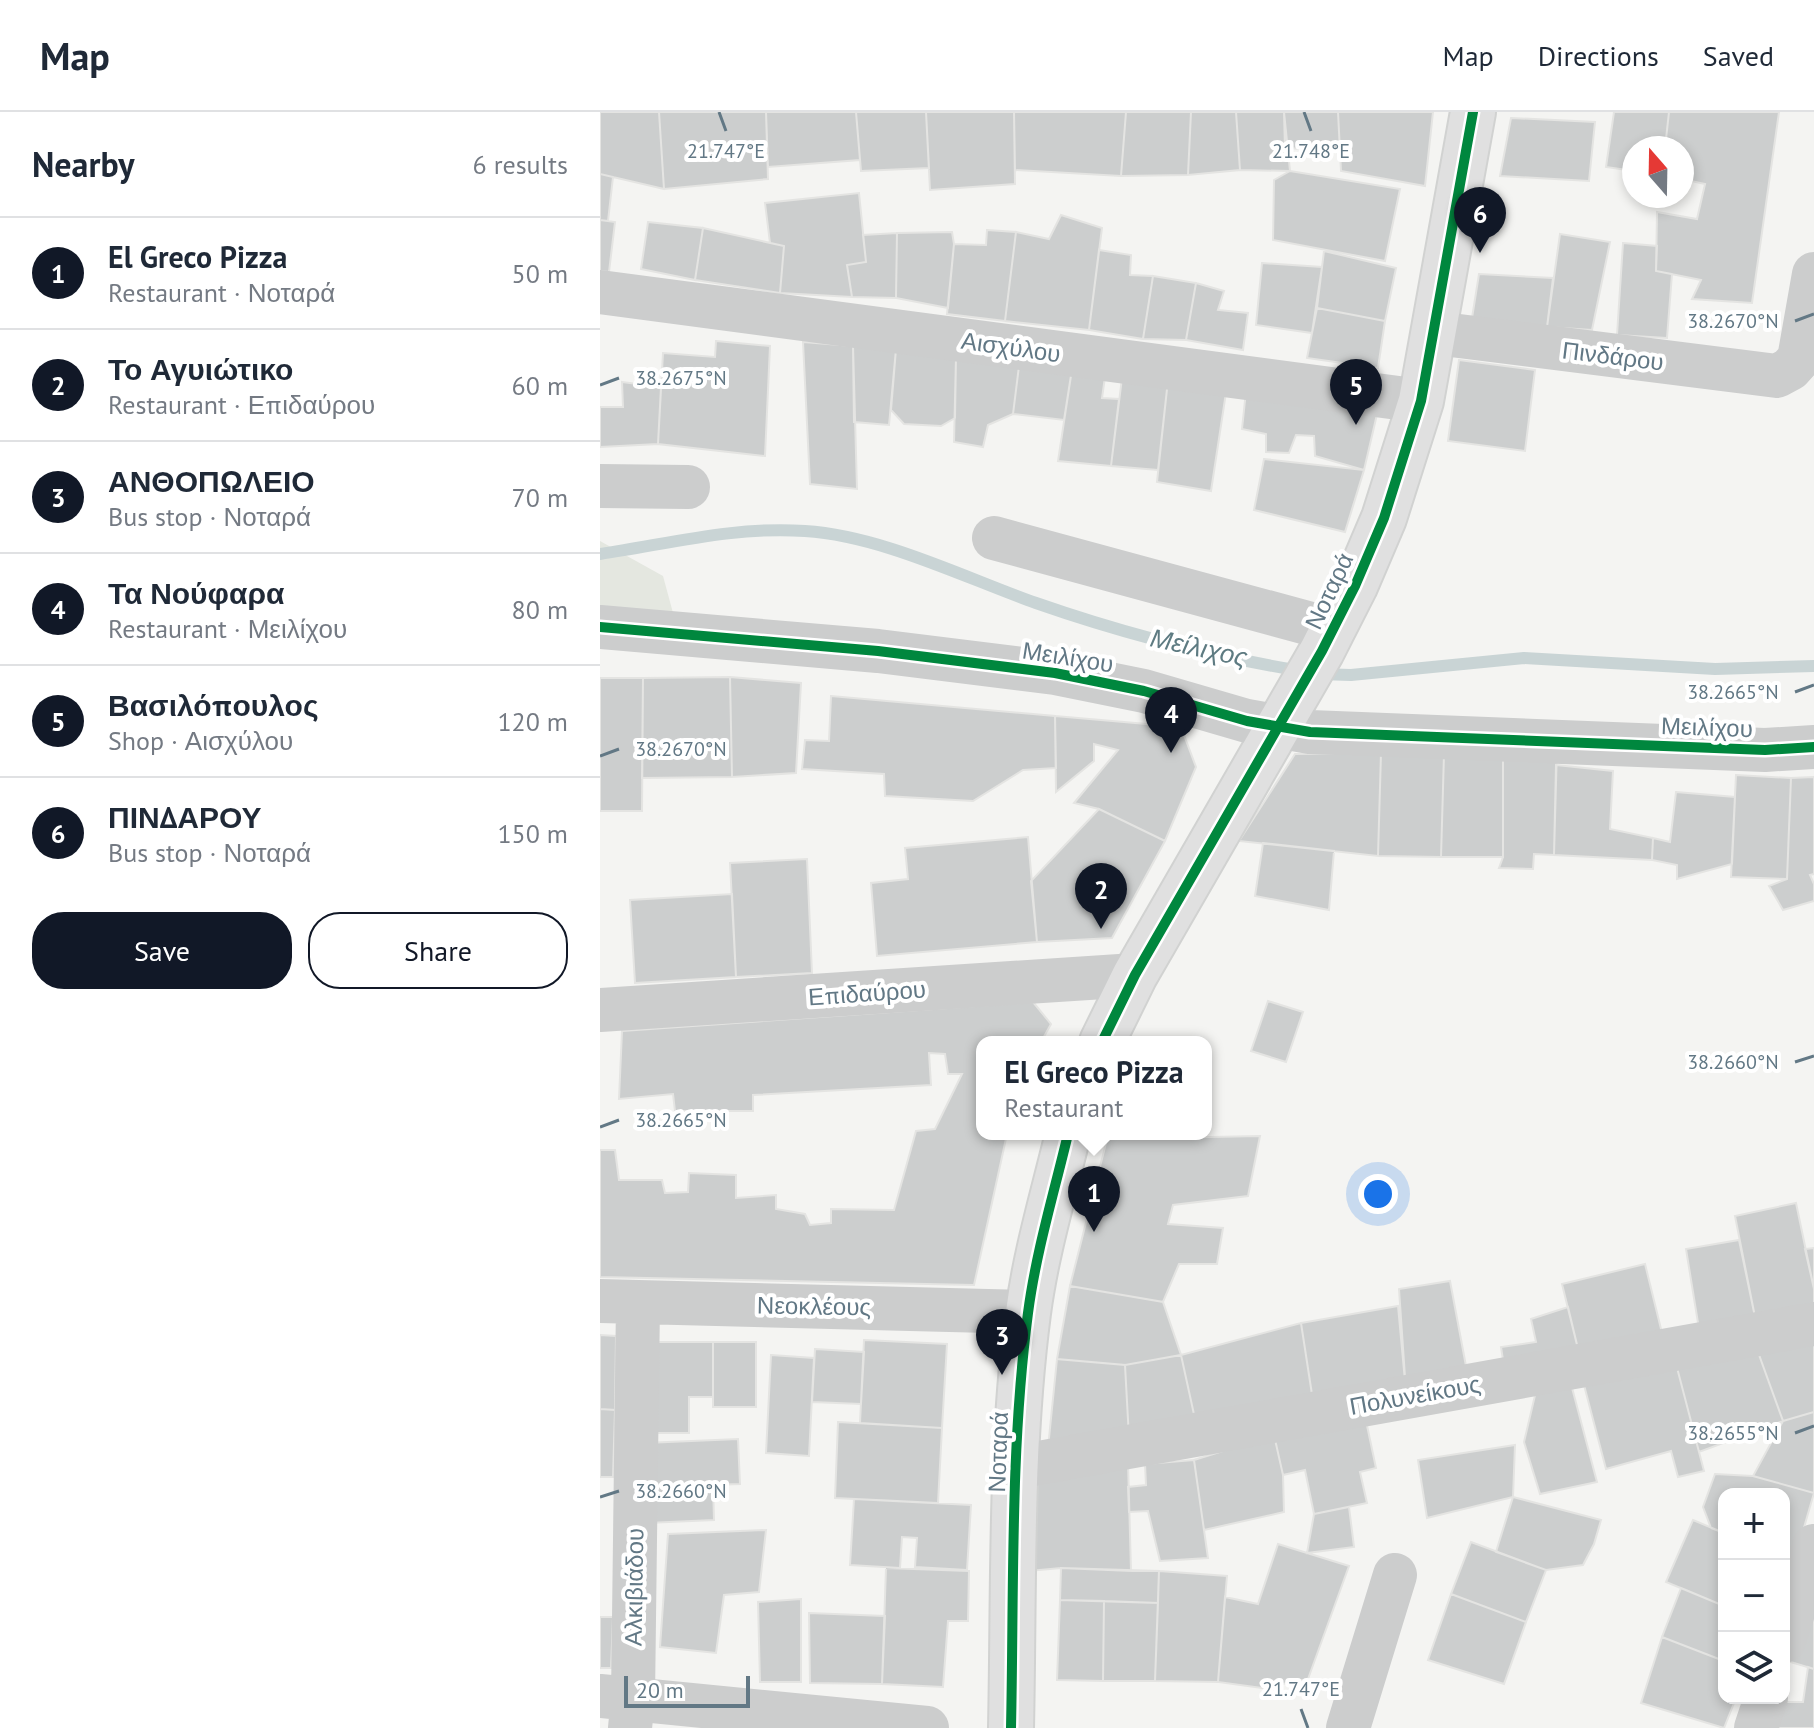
<!DOCTYPE html>
<html lang="en">
<head>
<meta charset="utf-8">
<style>
	body { margin:0; font-family:"PT Sans",sans-serif; background:#f6f6f7; color:#1f2937 }
	.controls { position:absolute; right:24px; bottom:24px; display:grid; overflow:hidden; border-radius:16px; box-shadow:0 4px 12px #0003 }
	.controls button { width:72px; height:72px; display:grid; place-items:center; padding:0; border:0; border-bottom:2px solid #e0e1e3; background:#fff; color:#1f2937; font:40px sans-serif }
	.compass { position:absolute; left:1022px; top:24px; width:72px; height:72px; border-radius:50%; background:#fff; box-shadow:0 4px 12px #0003; rotate:340deg }
	.scale { position:absolute; left:24px; bottom:20px; width:126px; box-sizing:border-box; padding-left:8px; border:4px solid #627885; border-top:0; font-size:22px; line-height:28px; white-space:nowrap; color:#627885; -webkit-text-stroke:6px #fff; paint-order:stroke }
	.you { position:absolute; left:778px; top:1082px; width:28px; height:28px; margin:-20px; border:6px solid #fff; border-radius:50%; background:#1a73e8; box-shadow:0 0 0 12px #1a73e833 }
	.badge { display:grid; place-items:center; width:52px; height:52px; border-radius:50%; background:#111827; color:#fff; font-size:26px; font-weight:700 }
	.pin { position:absolute; translate:-50% -66px; filter:drop-shadow(0 2px 4px #0008) }
	.pin::after { content:''; position:absolute; top:42px; width:28px; height:24px; background:inherit; clip-path:polygon(0 0,100% 0,50% 100%) }
	.popup { position:absolute; left:376px; top:924px; width:236px; height:104px; box-sizing:border-box; display:grid; place-content:center; border-radius:16px; background:#fff; filter:drop-shadow(0 2px 6px #0005); font-size:26px; white-space:nowrap; color:#747a83 }
	.popup b { font-size:30px; color:#1f2937 }
	.popup::after { content:''; position:absolute; left:50%; top:100%; margin-left:-16px; border:16px solid transparent; border-top-color:#fff }
	.list { margin:0; padding:0; list-style:none }
	h2 { display:flex; justify-content:space-between; align-items:center; height:104px; margin:0; padding:0 32px; font-size:34px }
	h2 small { font-size:26px; font-weight:400; color:#747a83 }
	.list li { display:grid; grid-template-columns:52px 1fr auto; gap:24px; align-items:center; box-sizing:border-box; height:112px; padding:0 32px; border-top:2px solid #e0e1e3 }
	.list b { display:block; font-size:30px; white-space:nowrap }
	.list p { margin:0; font-size:26px; white-space:nowrap; color:#747a83 }
	.list em { font-size:26px; font-style:normal; color:#747a83 }
	.actions { display:flex; gap:16px; padding:24px 32px }
	.actions a { flex:1; padding:18px 0; border:2px solid #111827; border-radius:32px; text-align:center; font-size:28px; color:#111827 }
	.actions .main { background:#111827; color:#fff }
	.icon { flex:none; width:44px; height:44px; fill:none; stroke:currentColor; stroke-width:2; stroke-linecap:round; stroke-linejoin:round }
	.map { position:relative; flex:none; width:1214px; height:1616px; overflow:hidden }
	header { display:flex; align-items:center; gap:48px; box-sizing:border-box; height:112px; padding:0 40px; background:#fff; border-bottom:2px solid #e0e1e3 }
	header strong { font-size:38px }
	nav { display:flex; gap:44px; margin-inline-start:auto; font-size:28px }
	main { display:flex }
	aside { flex:1; background:#fff }
	.map>svg:first-child { display:block }
</style>
</head>
<body>
<header>
<strong>Map</strong>
<nav><a>Map</a><a>Directions</a><a>Saved</a></nav>
</header>
<main>
<aside>
<h2>Nearby<small>6 results</small></h2>
<ul class="list">
<li><span class="badge">1</span><div><b>El Greco Pizza</b><p>Restaurant · Νοταρά</p></div><em>50 m</em></li>
<li><span class="badge">2</span><div><b>Το Αγυιώτικο</b><p>Restaurant · Επιδαύρου</p></div><em>60 m</em></li>
<li><span class="badge">3</span><div><b>ΑΝΘΟΠΩΛΕΙΟ</b><p>Bus stop · Νοταρά</p></div><em>70 m</em></li>
<li><span class="badge">4</span><div><b>Τα Νούφαρα</b><p>Restaurant · Μειλίχου</p></div><em>80 m</em></li>
<li><span class="badge">5</span><div><b>Βασιλόπουλος</b><p>Shop · Αισχύλου</p></div><em>120 m</em></li>
<li><span class="badge">6</span><div><b>ΠΙΝΔΑΡΟΥ</b><p>Bus stop · Νοταρά</p></div><em>150 m</em></li>
</ul>
<div class="actions"><a class="main">Save</a><a>Share</a></div>
</aside>
<div class="map">
<svg width="1214" height="1616" viewBox="0 0 1214 1616">
	<rect width="100%" height="100%" fill="#f4f4f2"/>
	<path fill="#e4e7e0" d="M 0,429 L 63,464 L 76,512 L 0,506 Z"/>
	<g fill="none" stroke-linecap="round" stroke-linejoin="round">
		<path stroke="#c9d4d5" stroke-width="12" d="M 0,442 C 68,432 135,414 205,419 C 282,424 363,465 436,491 C 522,521 611,544 701,559
			M 719,562 L 751,563 L 924,546 L 1115,557 L 1214,554"/>
	</g>
	<path fill="#cccece" stroke="#e4e4e2" stroke-width="2" d="M 0,0 L 59,0 L 64,77 L 0,62 Z
		M 59,0 L 166,0 L 168,67 L 64,77 Z
		M 166,0 L 256,0 L 260,48 L 168,55 Z
		M 256,0 L 326,0 L 329,56 L 261,59 Z
		M 326,0 L 414,0 L 415,72 L 330,78 Z
		M 414,0 L 526,0 L 521,64 L 415,58 Z
		M 526,0 L 591,0 L 588,63 L 521,64 Z
		M 591,0 L 636,0 L 640,58 L 588,63 Z
		M 636,0 L 684,0 L 690,59 L 640,58 Z
		M 684,0 L 738,0 L 740,39 L 685,36 Z
		M 738,0 L 833,0 L 825,74 L 741,59 Z
		M 1014,0 L 1069,0 L 1065,36 L 1034,36 L 1034,59 L 1006,55 Z
		M 1069,0 L 1179,0 L 1152,191 L 1092,187 L 1101,168 L 1056,159 L 1057,100 L 1097,107 L 1105,72 L 1082,67 L 1082,36 L 1065,36 Z
		M 911,6 L 995,10 L 989,69 L 900,64 Z
		M 690,59 L 800,77 L 785,149 L 673,128 L 674,68 Z
		M 0,62 L 13,65 L 8,109 L 0,108 Z
		M 259,81 L 266,150 L 247,153 L 252,185 L 180,181 L 184,134 L 170,131 L 165,91 Z
		M 461,103 L 502,116 L 489,218 L 405,209 L 416,120 L 449,127 Z
		M 0,108 L 15,110 L 9,160 L 0,159 Z
		M 48,110 L 103,116 L 95,168 L 41,157 Z
		M 103,116 L 184,134 L 180,181 L 95,168 Z
		M 387,118 L 416,120 L 405,209 L 347,202 L 354,132 L 386,133 Z
		M 352,120 L 354,132 L 348,196 L 296,186 L 297,121 Z
		M 297,121 L 296,186 L 252,185 L 247,153 L 266,150 L 263,123 Z
		M 960,122 L 1010,130 L 992,218 L 947,215 Z
		M 1023,131 L 1057,134 L 1056,159 L 1072,162 L 1067,226 L 1017,223 Z
		M 499,138 L 531,143 L 530,163 L 553,164 L 543,227 L 489,218 Z
		M 724,139 L 796,156 L 785,209 L 717,196 Z
		M 662,151 L 722,155 L 712,221 L 656,213 Z
		M 879,162 L 953,166 L 947,215 L 872,206 Z
		M 553,164 L 596,171 L 586,228 L 543,227 Z
		M 596,171 L 624,179 L 618,198 L 648,201 L 643,238 L 586,228 Z
		M 717,196 L 785,209 L 778,256 L 707,246 Z
		M 116,229 L 170,234 L 165,344 L 58,332 L 63,241 L 115,245 Z
		M 203,230 L 253,234 L 257,377 L 210,372 Z
		M 253,234 L 296,237 L 289,313 L 254,310 Z
		M 296,237 L 356,245 L 355,306 L 341,314 L 304,312 L 291,298 Z
		M 356,245 L 419,254 L 413,302 L 388,313 L 383,335 L 354,330 Z
		M 859,248 L 935,258 L 925,339 L 848,329 Z
		M 419,254 L 472,257 L 464,308 L 413,302 Z
		M 472,257 L 506,258 L 502,286 L 519,287 L 511,354 L 458,349 Z
		M 522,266 L 568,268 L 558,358 L 511,354 Z
		M 568,268 L 627,274 L 611,379 L 557,370 Z
		M 22,270 L 61,275 L 58,332 L 0,335 L 0,295 L 23,295 Z
		M 646,279 L 778,298 L 764,358 L 715,344 L 714,324 L 696,323 L 689,341 L 666,340 L 666,322 L 642,317 Z
		M 664,347 L 764,358 L 745,420 L 654,398 Z
		M 130,565 L 201,571 L 196,661 L 132,665 Z
		M 130,565 L 132,665 L 42,666 L 43,566 Z
		M 0,566 L 43,566 L 42,699 L 0,699 Z
		M 231,584 L 455,604 L 456,656 L 423,658 L 373,689 L 285,684 L 284,662 L 202,657 L 205,628 L 229,629 Z
		M 455,604 L 581,615 L 596,655 L 565,729 L 499,697 L 474,691 L 518,638 L 494,632 L 494,649 L 456,680 Z
		M 903,634 L 903,745 L 841,745 L 844,642 Z
		M 903,634 L 957,635 L 954,743 L 934,742 L 933,757 L 899,756 L 903,745 Z
		M 781,641 L 778,744 L 639,729 L 695,642 Z
		M 781,641 L 844,642 L 841,745 L 778,744 Z
		M 956,653 L 1013,659 L 1010,717 L 1053,726 L 1052,748 L 954,743 Z
		M 1136,663 L 1191,666 L 1187,767 L 1131,765 Z
		M 1214,665 L 1214,762 L 1210,763 L 1214,772 L 1214,789 L 1183,798 L 1169,774 L 1187,767 L 1191,666 Z
		M 1076,680 L 1135,685 L 1132,752 L 1077,767 L 1077,753 L 1052,748 L 1053,726 L 1070,730 Z
		M 499,697 L 565,729 L 512,826 L 437,830 L 431,769 Z
		M 428,725 L 437,830 L 277,844 L 271,771 L 308,767 L 305,736 Z
		M 663,731 L 734,739 L 729,798 L 655,784 Z
		M 207,747 L 212,861 L 136,865 L 130,751 Z
		M 132,782 L 136,865 L 35,871 L 30,788 Z
		M 668,889 L 703,900 L 686,950 L 651,939 Z
		M 433,890 L 451,912 L 441,930 L 382,930 L 382,1022 L 407,1022 L 374,1173 L 0,1165 L 0,1038 L 15,1038 L 19,1068 L 62,1068 L 65,1081 L 88,1080 L 89,1061 L 136,1063 L 136,1086 L 176,1083 L 176,1097 L 205,1102 L 210,1113 L 231,1111 L 231,1097 L 294,1098 L 316,1019 L 335,1017 L 362,962 L 348,962 L 345,942 L 329,941 L 331,973 L 153,983 L 153,999 L 75,999 L 73,982 L 19,987 L 22,919 Z
		M 660,1024 L 648,1084 L 573,1093 L 568,1112 L 623,1116 L 617,1152 L 579,1152 L 563,1190 L 470,1174 L 507,1027 Z
		M 1196,1091 L 1214,1177 L 1214,1193 L 1155,1205 L 1135,1104 Z
		M 1139,1128 L 1155,1205 L 1099,1217 L 1086,1137 Z
		M 1214,1136 L 1214,1177 L 1205,1137 Z
		M 1045,1152 L 1062,1221 L 979,1241 L 962,1172 Z
		M 850,1169 L 869,1270 L 806,1280 L 799,1177 Z
		M 470,1174 L 563,1190 L 581,1243 L 525,1253 L 457,1247 Z
		M 798,1194 L 806,1280 L 713,1289 L 701,1211 Z
		M 968,1195 L 979,1241 L 905,1261 L 901,1235 L 936,1230 L 931,1207 Z
		M 701,1211 L 713,1289 L 595,1307 L 581,1243 Z
		M 0,1223 L 16,1224 L 15,1298 L 0,1297 Z
		M 264,1228 L 347,1232 L 342,1316 L 260,1311 Z
		M 1214,1229 L 1214,1300 L 1183,1309 L 1158,1240 Z
		M 52,1230 L 113,1230 L 113,1285 L 89,1285 L 89,1321 L 51,1321 Z
		M 113,1230 L 156,1230 L 156,1295 L 113,1295 Z
		M 215,1237 L 264,1240 L 261,1292 L 212,1290 Z
		M 1158,1240 L 1183,1309 L 1099,1340 L 1075,1248 Z
		M 171,1243 L 214,1246 L 209,1344 L 166,1341 Z
		M 581,1243 L 595,1307 L 529,1326 L 525,1253 Z
		M 457,1247 L 525,1253 L 529,1326 L 448,1336 Z
		M 1075,1248 L 1104,1359 L 1078,1365 L 1071,1339 L 1006,1357 L 984,1273 Z
		M 971,1272 L 997,1370 L 940,1382 L 924,1330 L 936,1279 Z
		M 0,1297 L 15,1298 L 13,1365 L 0,1365 Z
		M 1214,1300 L 1214,1381 L 1153,1364 L 1183,1309 Z
		M 765,1304 L 776,1356 L 760,1360 L 767,1391 L 714,1402 L 705,1358 L 683,1363 L 674,1323 Z
		M 238,1310 L 342,1316 L 338,1391 L 235,1386 Z
		M 674,1323 L 683,1363 L 684,1400 L 604,1418 L 594,1348 Z
		M 138,1327 L 140,1372 L 46,1375 L 45,1331 Z
		M 915,1333 L 913,1385 L 827,1406 L 818,1348 Z
		M 594,1348 L 608,1446 L 560,1449 L 548,1399 L 529,1400 L 528,1375 L 546,1373 L 545,1352 Z
		M 528,1350 L 531,1459 L 461,1456 L 429,1459 L 434,1358 Z
		M 1115,1362 L 1153,1364 L 1214,1381 L 1194,1450 L 1184,1446 L 1184,1382 L 1124,1382 L 1124,1421 L 1111,1416 L 1103,1395 Z
		M 113,1373 L 114,1408 L 47,1411 L 46,1375 Z
		M 913,1385 L 1001,1408 L 994,1432 L 983,1453 L 946,1458 L 896,1440 Z
		M 254,1387 L 371,1393 L 367,1458 L 315,1455 L 317,1426 L 302,1425 L 300,1456 L 250,1453 Z
		M 749,1395 L 754,1435 L 707,1441 L 714,1402 Z
		M 1093,1408 L 1124,1421 L 1124,1494 L 1066,1470 Z
		M 166,1418 L 159,1480 L 124,1483 L 116,1541 L 60,1535 L 68,1422 Z
		M 871,1430 L 946,1458 L 926,1510 L 851,1482 Z
		M 678,1432 L 749,1454 L 708,1567 L 662,1576 L 618,1570 L 625,1485 L 658,1492 Z
		M 286,1456 L 369,1459 L 368,1509 L 348,1509 L 343,1575 L 282,1572 Z
		M 461,1456 L 559,1459 L 558,1491 L 460,1488 Z
		M 559,1459 L 627,1464 L 618,1570 L 555,1569 Z
		M 1214,1461 L 1214,1557 L 1184,1548 Z
		M 1081,1476 L 1124,1494 L 1124,1549 L 1062,1525 Z
		M 851,1482 L 926,1510 L 904,1572 L 828,1548 Z
		M 201,1487 L 201,1570 L 160,1570 L 158,1490 Z
		M 460,1488 L 504,1489 L 503,1569 L 457,1568 Z
		M 504,1489 L 558,1491 L 555,1569 L 503,1569 Z
		M 209,1501 L 285,1504 L 282,1572 L 210,1571 Z
		M 0,1505 L 13,1505 L 11,1556 L 0,1556 Z
		M 1062,1525 L 1124,1549 L 1124,1586 L 1136,1586 L 1124,1616 L 1041,1591 Z
		M 1208,1555 L 1214,1557 L 1214,1616 L 1174,1616 L 1178,1590 L 1203,1590 Z"/>
	<g fill="none" stroke-linecap="round" stroke-linejoin="round">
		<g stroke="#d1d2d1" stroke-width="48">
			<path id="major" d="M 502,930 L 535,863 L 722,539 L 755,474 L 784,406 L 821,289 L 873,0
				M 411,1616 C 414,1478 410,1338 428,1201 C 436,1140 454,1081 468,1022"/>
		</g>
		<path stroke="#cccdcd" stroke-width="44" d="M 0,180 L 821,289
			M 835,221 L 1177,264 L 1190,257 L 1199,247 L 1214,162
			M 0,374 L 88,375
			M 394,426 L 733,518
			M 0,515 L 278,539 L 455,561 L 544,579 L 647,609 L 710,620 L 1165,638 L 1214,635
			M 0,898 L 535,863
			M 0,1189 L 428,1200
			M 416,1355 L 1214,1212
			M 1184,1529 L 1214,1434
			M 0,1584 L 327,1616
			M 30,1616 L 33,1586 L 38,1190
			M 748,1616 L 795,1463
			M 1156,1616 L 1166,1586"/>
		<use href="#major" stroke="#e0e0e0" stroke-width="44"/>
		<g stroke="#fff" stroke-width="15">
			<path id="cycleway" d="M 0,515 L 278,539 L 455,561 L 544,579 L 647,609 L 710,620 L 1165,638 L 1214,635
				M 502,930 L 535,863 L 722,539 L 755,474 L 784,406 L 821,289 L 873,0
				M 411,1616 C 414,1478 410,1338 428,1201 C 436,1140 454,1081 468,1022"/>
		</g>
		<use href="#cycleway" stroke="#00873e" stroke-width="10"/>
	</g>
	<path fill="none" stroke="#627885" stroke-width="3" d="M 119,0 L 126,19M 704,0 L 711,19M 1195,209 L 1214,202M 0,273 L 19,266M 1195,580 L 1214,573M 0,644 L 19,637M 1195,950 L 1214,944M 0,1015 L 19,1008M 1195,1321 L 1214,1314M 0,1385 L 19,1379M 701,1597 L 708,1616"/>
	<g text-anchor="middle" dominant-baseline="central" stroke-width="8" stroke-linejoin="round" paint-order="stroke">
		<g font-size="24" fill="#627885" stroke="#fff">
			<text transform="translate(411 235) rotate(8)">Αισχύλου</text>
			<text transform="translate(1013 244) rotate(7)">Πινδάρου</text>
			<text transform="translate(729 479) rotate(-65)">Νοταρά</text>
			<text transform="translate(468 545) rotate(9)">Μειλίχου</text>
			<text transform="translate(1107 615) rotate(2)">Μειλίχου</text>
			<text transform="translate(267 881) rotate(-4)">Επιδαύρου</text>
			<text transform="translate(214 1194) rotate(1)">Νεοκλέους</text>
			<text transform="translate(815 1283) rotate(-10)">Πολυνείκους</text>
			<text transform="translate(398 1340) rotate(-88)">Νοταρά</text>
			<text transform="translate(34 1475) rotate(-89)">Αλκιβιάδου</text>
		</g>
		<g font-size="26" font-style="italic" fill="#5e7b82" stroke="#fff">
			<text transform="translate(599 535) rotate(12)">Μείλιχος</text>
		</g>
	</g>
	<g font-size="20" text-anchor="middle" fill="#627885" stroke="#fff" stroke-width="8" stroke-linejoin="round" paint-order="stroke">
		<text x="126" y="46">21.747°E</text>
		<text x="711" y="46">21.748°E</text>
		<text x="1133" y="216">38.2670°N</text>
		<text x="81" y="273">38.2675°N</text>
		<text x="1133" y="587">38.2665°N</text>
		<text x="81" y="644">38.2670°N</text>
		<text x="1133" y="957">38.2660°N</text>
		<text x="81" y="1015">38.2665°N</text>
		<text x="1133" y="1328">38.2655°N</text>
		<text x="81" y="1386">38.2660°N</text>
		<text x="701" y="1584">21.747°E</text>
	</g>
</svg>
<div class="controls">
<button>+</button>
<button>−</button>
<button><svg class="icon" aria-label="layers" viewBox="0 0 24 24"><path d="M12 4l9 5-9 5-9-5zM3 14l9 5 9-5"/></svg></button>
</div>
<svg class="compass" viewBox="-18 -18 36 36"><path d="M0-13l5 13h-10z" fill="#e53935"/><path d="M0 13l5-13h-10z" fill="#747a83"/></svg>
<div class="scale">20 m</div>
<div class="you"></div>
<div class="pin badge" style="left:494px;top:1120px">1</div>
<div class="popup"><b>El Greco Pizza</b>Restaurant</div>
<div class="pin badge" style="left:501px;top:817px">2</div>
<div class="pin badge" style="left:402px;top:1263px">3</div>
<div class="pin badge" style="left:571px;top:641px">4</div>
<div class="pin badge" style="left:756px;top:313px">5</div>
<div class="pin badge" style="left:880px;top:141px">6</div>
</div>
</main>
</body>
</html>
